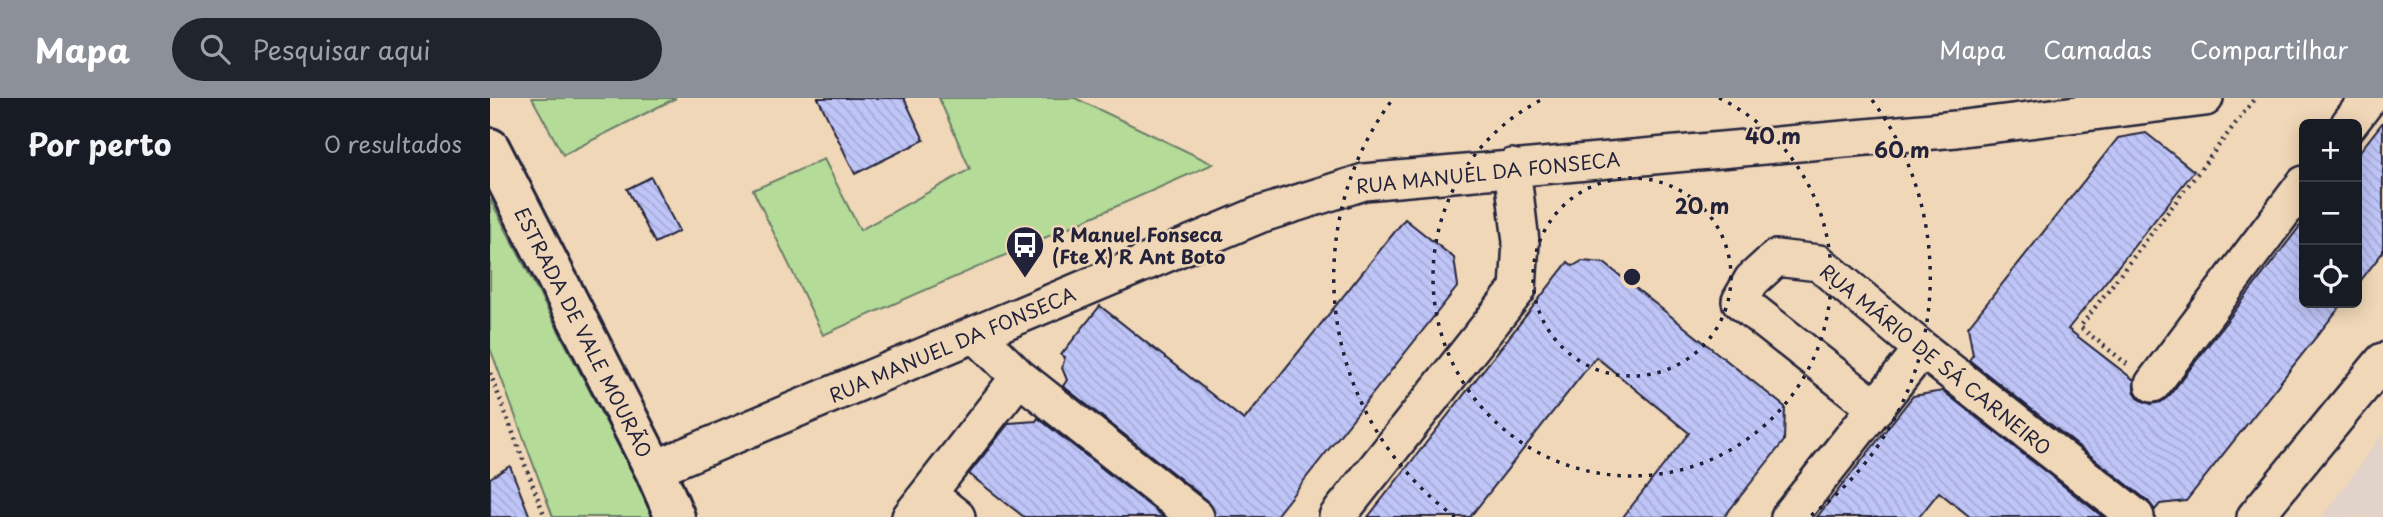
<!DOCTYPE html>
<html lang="pt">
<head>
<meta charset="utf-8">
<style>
	body { margin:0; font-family:"Playpen Sans",sans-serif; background:#20242c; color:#f1f3f6 }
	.controls { position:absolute; right:21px; top:21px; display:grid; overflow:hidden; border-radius:10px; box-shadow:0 4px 18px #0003 }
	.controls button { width:63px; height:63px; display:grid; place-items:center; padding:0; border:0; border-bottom:2px solid #363941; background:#171b24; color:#f1f3f6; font:35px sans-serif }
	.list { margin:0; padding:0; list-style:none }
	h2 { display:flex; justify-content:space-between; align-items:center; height:91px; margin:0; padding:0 28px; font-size:30px }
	h2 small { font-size:23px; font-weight:400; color:#9ea1a6 }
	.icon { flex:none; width:38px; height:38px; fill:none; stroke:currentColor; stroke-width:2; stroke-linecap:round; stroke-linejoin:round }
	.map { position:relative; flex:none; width:1893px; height:419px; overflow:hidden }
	header { display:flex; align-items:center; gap:42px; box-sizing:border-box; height:98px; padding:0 35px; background:#8c9099; color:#fff }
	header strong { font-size:33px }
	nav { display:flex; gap:38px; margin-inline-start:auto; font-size:24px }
	.search { width:490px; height:63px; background:#20242c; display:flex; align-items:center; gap:18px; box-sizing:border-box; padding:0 24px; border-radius:38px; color:#9ea1a6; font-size:26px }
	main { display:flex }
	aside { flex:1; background:#171b24 }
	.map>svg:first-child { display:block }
</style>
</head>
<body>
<header>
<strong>Mapa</strong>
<div class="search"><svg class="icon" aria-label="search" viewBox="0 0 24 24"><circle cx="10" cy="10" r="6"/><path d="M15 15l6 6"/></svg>Pesquisar aqui</div>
<nav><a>Mapa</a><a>Camadas</a><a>Compartilhar</a></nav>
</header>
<main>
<aside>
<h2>Por perto<small>0 resultados</small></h2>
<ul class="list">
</ul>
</aside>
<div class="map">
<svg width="1893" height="419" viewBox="0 0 1893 419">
	<defs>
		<pattern id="building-back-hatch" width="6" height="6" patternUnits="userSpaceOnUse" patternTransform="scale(1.75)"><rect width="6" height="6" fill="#bfc5f7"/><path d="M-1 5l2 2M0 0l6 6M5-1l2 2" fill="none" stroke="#a4a9d5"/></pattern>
	</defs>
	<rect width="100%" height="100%" fill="#f0d7b7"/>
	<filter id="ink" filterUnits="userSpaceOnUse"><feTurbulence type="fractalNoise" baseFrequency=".0143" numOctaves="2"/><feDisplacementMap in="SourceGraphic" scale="14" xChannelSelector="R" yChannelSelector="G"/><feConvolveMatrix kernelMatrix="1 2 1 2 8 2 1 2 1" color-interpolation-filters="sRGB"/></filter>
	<g filter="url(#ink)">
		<path fill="#e1d2ca" d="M 1893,335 L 1893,419 L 1832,419 Z"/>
		<path fill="#b4db97" stroke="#6b7e69" stroke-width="2" d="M 42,0 L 186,0 L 73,57 Z
			M 449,0 L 585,0 L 723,66 L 333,237 L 263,92 L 334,61 L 370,132 L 480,71 Z
			M 0,101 L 159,407 L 164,419 L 63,419 L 0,250 Z"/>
		<path fill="url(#building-back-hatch)" stroke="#22223b" stroke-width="2" d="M 328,0 L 414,0 L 434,42 L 365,76 Z
			M 1893,24 L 1893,154 L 1867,187 L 1867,57 Z
			M 1656,35 L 1704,73 L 1578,231 L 1644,282 L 1644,293 L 1650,302 L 1661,306 L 1671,304 L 1679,298 L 1814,123 L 1814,205 L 1853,205 L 1696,403 L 1670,406 L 1665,412 L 1658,403 L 1479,262 L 1483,257 L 1478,229 L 1628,40 Z
			M 161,79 L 189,133 L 165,145 L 137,91 Z
			M 915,121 L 964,160 L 968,188 L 785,419 L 726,419 L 718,403 L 573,288 L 577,282 L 572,270 L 575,259 L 571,257 L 610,208 L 754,322 Z
			M 1092,163 L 1114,165 L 1295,309 L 1294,343 L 1234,419 L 1133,419 L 1199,335 L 1106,259 L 980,419 L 878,419 L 1078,164 L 1083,168 Z
			M 1453,293 L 1613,419 L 1480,419 L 1449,394 L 1429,419 L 1327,419 L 1423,298 Z
			M 548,320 L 674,419 L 534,419 L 479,376 L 519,325 L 546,323 Z
			M 20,368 L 40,419 L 0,419 L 0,380 Z"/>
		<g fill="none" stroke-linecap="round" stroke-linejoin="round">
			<g stroke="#22223b" stroke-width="40">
				<path id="street" d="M 1859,26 L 1879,0
					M 485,236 L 529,279 L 706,419
					M 1663,286 L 1814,86
					M 1386,310 L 1250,203 L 1262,182 L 1286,160 L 1329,165 L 1432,251 L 1646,419
					M 164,371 L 769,117 L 874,84 L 1466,31 L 1715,0
					M 438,396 L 467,419
					M 420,419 L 529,279
					M 847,419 L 1028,191 L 1031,144 L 1022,69
					M 1299,419 L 1432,251
					M 1765,419 L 1893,263"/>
			</g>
			<g stroke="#22223b" stroke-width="44">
				<path id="secondary" d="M 0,50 L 164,371 L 185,419"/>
			</g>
			<path stroke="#22223b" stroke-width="4.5" stroke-dasharray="2 5" stroke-linecap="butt" d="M 1637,266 L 1590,229 L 1765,0
				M 0,275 L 55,419"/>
			<use href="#street" stroke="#f0d7b7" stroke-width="35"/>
			<use href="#secondary" stroke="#f0d7b7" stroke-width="38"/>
		</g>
	</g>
	<g fill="none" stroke="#22223b" stroke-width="3.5" stroke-dasharray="3.5 7">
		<circle cx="1142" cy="179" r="99"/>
		<path d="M1229 0A199 199 0 1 1 1055 0"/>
		<path d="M965 419A298 298 0 0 1 902 2M1382 2A298 298 0 0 1 1319 419"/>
	</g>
	<defs>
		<g id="bus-pin" transform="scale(2.0125)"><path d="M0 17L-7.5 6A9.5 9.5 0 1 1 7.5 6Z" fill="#22223b" stroke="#f0d7b7"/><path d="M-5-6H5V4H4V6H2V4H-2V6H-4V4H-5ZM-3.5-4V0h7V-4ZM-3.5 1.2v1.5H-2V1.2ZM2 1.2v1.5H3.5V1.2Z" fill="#fff"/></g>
	</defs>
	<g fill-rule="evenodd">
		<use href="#bus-pin" x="535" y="147"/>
	</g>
	<g text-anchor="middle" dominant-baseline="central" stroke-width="5" stroke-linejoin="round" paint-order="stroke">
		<g font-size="19" fill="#22223b" stroke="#f0d7b7">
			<text transform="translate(998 74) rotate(-6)">RUA MANUEL DA FONSECA</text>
			<text transform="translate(94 234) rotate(63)">ESTRADA DE VALE MOURÃO</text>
			<text transform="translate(462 246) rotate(-23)">RUA MANUEL DA FONSECA</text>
			<text transform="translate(1446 261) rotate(39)">RUA MÁRIO DE SÁ CARNEIRO</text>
		</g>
		<g font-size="19" font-weight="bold" fill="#22223b" stroke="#f0d7b7" text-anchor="start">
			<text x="562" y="136">R Manuel Fonseca<tspan x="562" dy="22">(Fte X) R Ant Boto</tspan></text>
		</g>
	</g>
	<circle cx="1142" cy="179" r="10" fill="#22223b" stroke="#f0d7b7" stroke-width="3.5"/>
	<g font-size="21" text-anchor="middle" font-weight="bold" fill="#22223b" stroke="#f0d7b7" stroke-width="5" stroke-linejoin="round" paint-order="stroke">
		<text x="1283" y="46">40 m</text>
		<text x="1412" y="60">60 m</text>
		<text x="1212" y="116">20 m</text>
	</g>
</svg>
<div class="controls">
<button>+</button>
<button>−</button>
<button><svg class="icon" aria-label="locate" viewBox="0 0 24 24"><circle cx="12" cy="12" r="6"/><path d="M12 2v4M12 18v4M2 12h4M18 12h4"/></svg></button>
</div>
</div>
</main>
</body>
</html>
